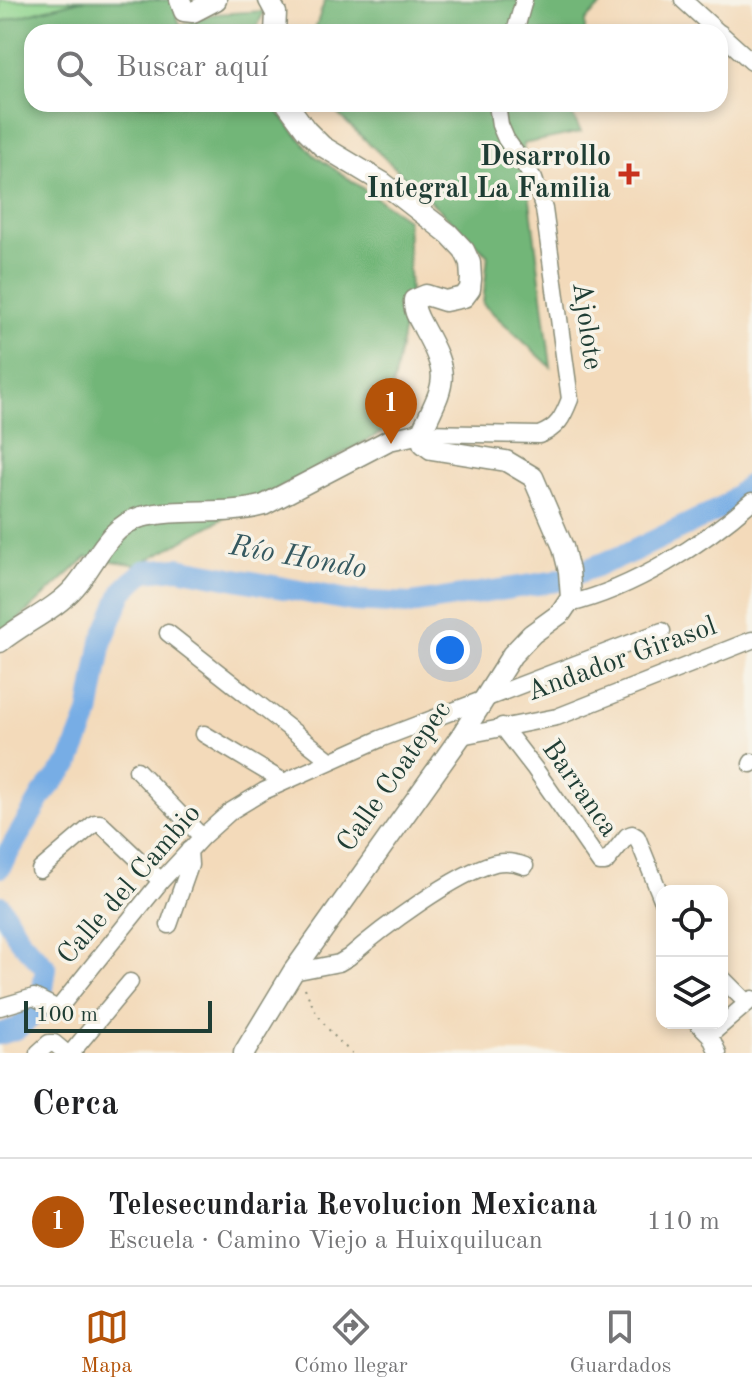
<!DOCTYPE html>
<html lang="es">
<head>
<meta charset="utf-8">
<style>
	body { margin:0; font-family:"Old Standard TT",serif; background:#f2f2f2; color:#202124 }
	.controls { position:absolute; right:24px; bottom:24px; display:grid; overflow:hidden; border-radius:16px; box-shadow:0 4px 12px #0003 }
	.controls button { width:72px; height:72px; display:grid; place-items:center; padding:0; border:0; border-bottom:2px solid #e0e0e0; background:#fff; color:#202124; font:40px sans-serif }
	.scale { position:absolute; left:24px; bottom:20px; width:188px; box-sizing:border-box; padding-left:8px; border:4px solid #1f3d34; border-top:0; font-size:22px; line-height:28px; white-space:nowrap; color:#1f3d34; -webkit-text-stroke:6px #f7f3e8; paint-order:stroke }
	.you { position:absolute; left:450px; top:650px; width:28px; height:28px; margin:-20px; border:6px solid #fff; border-radius:50%; background:#1a73e8; box-shadow:0 0 0 12px #1a73e833 }
	.badge { display:grid; place-items:center; width:52px; height:52px; border-radius:50%; background:#b45309; color:#fff; font-size:26px; font-weight:700 }
	.pin { position:absolute; translate:-50% -66px; filter:drop-shadow(0 2px 4px #0008) }
	.pin::after { content:''; position:absolute; top:42px; width:28px; height:24px; background:inherit; clip-path:polygon(0 0,100% 0,50% 100%) }
	.list { margin:0; padding:0; list-style:none }
	h2 { display:flex; justify-content:space-between; align-items:center; height:104px; margin:0; padding:0 32px; font-size:34px }
	h2 small { font-size:26px; font-weight:400; color:#757577 }
	.list li { display:grid; grid-template-columns:52px 1fr auto; gap:24px; align-items:center; box-sizing:border-box; height:128px; padding:0 32px; border-top:2px solid #e0e0e0 }
	.list b { display:block; font-size:30px; white-space:nowrap }
	.list p { margin:0; font-size:26px; white-space:nowrap; color:#757577 }
	.list em { font-size:26px; font-style:normal; color:#757577 }
	.icon { flex:none; width:44px; height:44px; fill:none; stroke:currentColor; stroke-width:2; stroke-linecap:round; stroke-linejoin:round }
	.map { position:relative; flex:none; width:752px; height:1053px; overflow:hidden }
	.search { position:absolute; background:#fff; box-shadow:0 4px 12px #0003; left:24px; right:24px; top:24px; height:88px; display:flex; align-items:center; gap:20px; box-sizing:border-box; padding:0 28px; border-radius:24px; color:#757577; font-size:30px }
	.sheet { height:232px; background:#fff }
	nav { display:flex; justify-content:space-around; align-items:center; box-sizing:border-box; height:112px; border-top:2px solid #e0e0e0; background:#fff; font-size:22px; color:#757577 }
	nav a { display:grid; justify-items:center; gap:4px }
	nav .on { color:#b45309 }
	.map>svg:first-child { display:block }
</style>
</head>
<body>
<div class="map">
<svg width="752" height="1053" viewBox="0 0 752 1053">
	<rect width="100%" height="100%" fill="#f7f3e8"/>
	<filter id="ink" filterUnits="userSpaceOnUse"><feTurbulence type="fractalNoise" baseFrequency=".0125" numOctaves="2"/><feDisplacementMap in="SourceGraphic" scale="16" xChannelSelector="R" yChannelSelector="G"/><feConvolveMatrix kernelMatrix="1 2 1 2 8 2 1 2 1" color-interpolation-filters="sRGB"/></filter>
	<filter id="wash" filterUnits="userSpaceOnUse"><feTurbulence type="fractalNoise" baseFrequency=".006" numOctaves="4" result="noise"/><feDisplacementMap in="SourceGraphic" scale="32" xChannelSelector="R" yChannelSelector="G"/><feGaussianBlur stdDeviation="1.8" result="paint"/><feColorMatrix in="noise" values="0 0 0 0 0 0 0 0 0 0 0 0 0 0 0 0 0 1.4 0 .05"/><feComposite in="paint" operator="in"/></filter>
	<g filter="url(#wash)">
		<rect width="100%" height="100%" fill="#f3daba"/>
		<path fill="#8ed48d" stroke="#568860" stroke-width="2" d="M 0,0 L 80,0 L 0,22 Z"/>
		<path fill="#72b678" stroke="#487a56" stroke-width="2" d="M 80,0 L 173,0 L 180,26 L 214,14 L 264,11 L 255,32 L 32,32 L 32,104 L 271,104 L 314,155 L 407,219 L 410,296 L 384,431 L 138,565 L 87,557 L 0,636 L 0,22 Z
			M 325,0 L 607,0 L 585,21 L 585,32 L 314,32 Z
			M 327,104 L 567,104 L 581,132 L 523,144 L 551,367 L 483,304 L 488,255 Z"/>
		<g fill="none" stroke-linecap="round" stroke-linejoin="round">
			<path stroke="#77ade5" stroke-width="22" d="M 0,867 L 43,794 L 70,762 L 89,714 L 102,641 L 123,591 L 144,571 L 178,568 L 353,601 L 410,604 L 557,581 L 627,554 L 724,507 L 752,483
				M 0,906 L 20,940 L 46,968 L 40,1009 L 18,1028 L 0,1034"/>
		</g>
	</g>
	<g filter="url(#ink)">
		<g fill="none" stroke-linecap="round" stroke-linejoin="round">
			<g stroke="#898c77" stroke-width="19">
				<path id="minor" d="M 683,0 L 718,32
					M 515,32 L 524,0
					M 720,33 L 752,62
					M 421,433 L 539,435 C 558,428 563,417 570,399 L 544,209 L 534,179 L 506,139 L 500,125 L 497,104
					M 569,604 C 634,588 702,545 752,501
					M 168,633 L 331,761
					M 502,726 L 535,769 L 600,863 L 605,863 L 627,836 L 632,834 L 637,837 L 662,899
					M 204,734 L 284,782
					M 461,736 L 557,717 L 752,640
					M 751,764 L 752,762
					M 137,770 L 202,837
					M 40,870 L 95,823 L 100,823 L 161,881
					M 169,925 L 190,865 L 189,850
					M 293,972 L 339,963 L 349,957 C 381,929 454,874 495,863 C 505,861 515,862 525,866
					M 722,978 L 747,1003
					M 0,1007 L 34,997 L 58,1009 L 161,881 L 202,837 L 231,811 L 264,791 L 380,739 L 662,631
					M 698,1023 L 710,1035 L 718,1053
					M 710,1035 L 752,999
					M 38,1053 L 49,1043 L 54,1043 L 66,1053
					M 71,1053 L 130,982"/>
			</g>
			<g stroke="#898c77" stroke-width="23">
				<path id="major" d="M 180,0 L 184,11 L 193,12 L 216,0
					M 269,0 L 276,13 L 275,32
					M 287,104 L 306,130 L 322,146 L 382,182 L 449,234 L 464,250 L 470,263 L 471,279 L 470,289 L 464,297 L 445,301 L 426,295 L 414,300 C 413,311 419,319 424,329 C 452,379 444,383 421,433
					M 0,642 C 23,623 55,610 75,587 C 96,563 107,527 141,517 C 181,507 225,516 264,505 L 389,440 L 421,433
					M 244,1053 L 293,972 L 461,736 L 512,655 L 532,634 L 561,613 L 571,598 L 569,571 L 563,547 L 533,477 L 506,461 L 431,449 L 423,443 L 421,433"/>
			</g>
			<path stroke="#898c77" stroke-width="2" stroke-dasharray="2 6" stroke-linecap="butt" d="M 305,988 C 315,1015 330,1034 352,1053"/>
			<use href="#minor" stroke="#fff" stroke-width="16"/>
			<use href="#major" stroke="#fff" stroke-width="20"/>
		</g>
	</g>
	<path fill="#c8321e" stroke="#f7f3e8" stroke-width="3" d="M625 162h8v8h8v8h-8v8h-8v-8h-8v-8h8z"/>
	<g text-anchor="middle" dominant-baseline="central" stroke-width="7" stroke-linejoin="round" paint-order="stroke">
		<g font-size="28" font-weight="bold" fill="#1f3d34" stroke="#f7f3e8" text-anchor="end">
			<text x="611" y="158">Desarrollo<tspan x="611" dy="32">Integral La Familia</tspan></text>
		</g>
		<g font-size="28" fill="#1f3d34" stroke="#f7f3e8">
			<text transform="translate(586 326) rotate(82)">Ajolote</text>
			<text transform="translate(622 660) rotate(-20)">Andador Girasol</text>
			<text transform="translate(395 777) rotate(-55)">Calle Coatepec</text>
			<text transform="translate(579 789) rotate(55)">Barranca</text>
			<text transform="translate(130 885) rotate(-49)">Calle del Cambio</text>
		</g>
		<g font-size="30" font-style="italic" fill="#355960" stroke="#f7f3e8">
			<text transform="translate(298 558) rotate(10)">Río Hondo</text>
		</g>
	</g>
</svg>
<div class="controls">
<button><svg class="icon" aria-label="locate" viewBox="0 0 24 24"><circle cx="12" cy="12" r="6"/><path d="M12 2v4M12 18v4M2 12h4M18 12h4"/></svg></button>
<button><svg class="icon" aria-label="layers" viewBox="0 0 24 24"><path d="M12 4l9 5-9 5-9-5zM3 14l9 5 9-5"/></svg></button>
</div>
<div class="scale">100 m</div>
<div class="you"></div>
<div class="pin badge" style="left:391px;top:444px">1</div>
<div class="search"><svg class="icon" aria-label="search" viewBox="0 0 24 24"><circle cx="10" cy="10" r="6"/><path d="M15 15l6 6"/></svg>Buscar aquí</div>
</div>
<section class="sheet">
<h2>Cerca<small></small></h2>
<ul class="list">
<li><span class="badge">1</span><div><b>Telesecundaria Revolucion Mexicana</b><p>Escuela · Camino Viejo a Huixquilucan</p></div><em>110 m</em></li>
</ul>
</section>
<nav>
<a class="on"><svg class="icon" aria-label="map" viewBox="0 0 24 24"><path d="M3 6l6-2 6 2 6-2v14l-6 2-6-2-6 2zM9 4v14M15 6v14"/></svg>Mapa</a>
<a><svg class="icon" aria-label="directions" viewBox="0 0 24 24"><path d="M12 3l9 9-9 9-9-9zM9 14v-3h6M13 9l2 2-2 2"/></svg>Cómo llegar</a>
<a><svg class="icon" aria-label="saved" viewBox="0 0 24 24"><path d="M7 4h10v16l-5-4-5 4z"/></svg>Guardados</a>
</nav>
</body>
</html>
